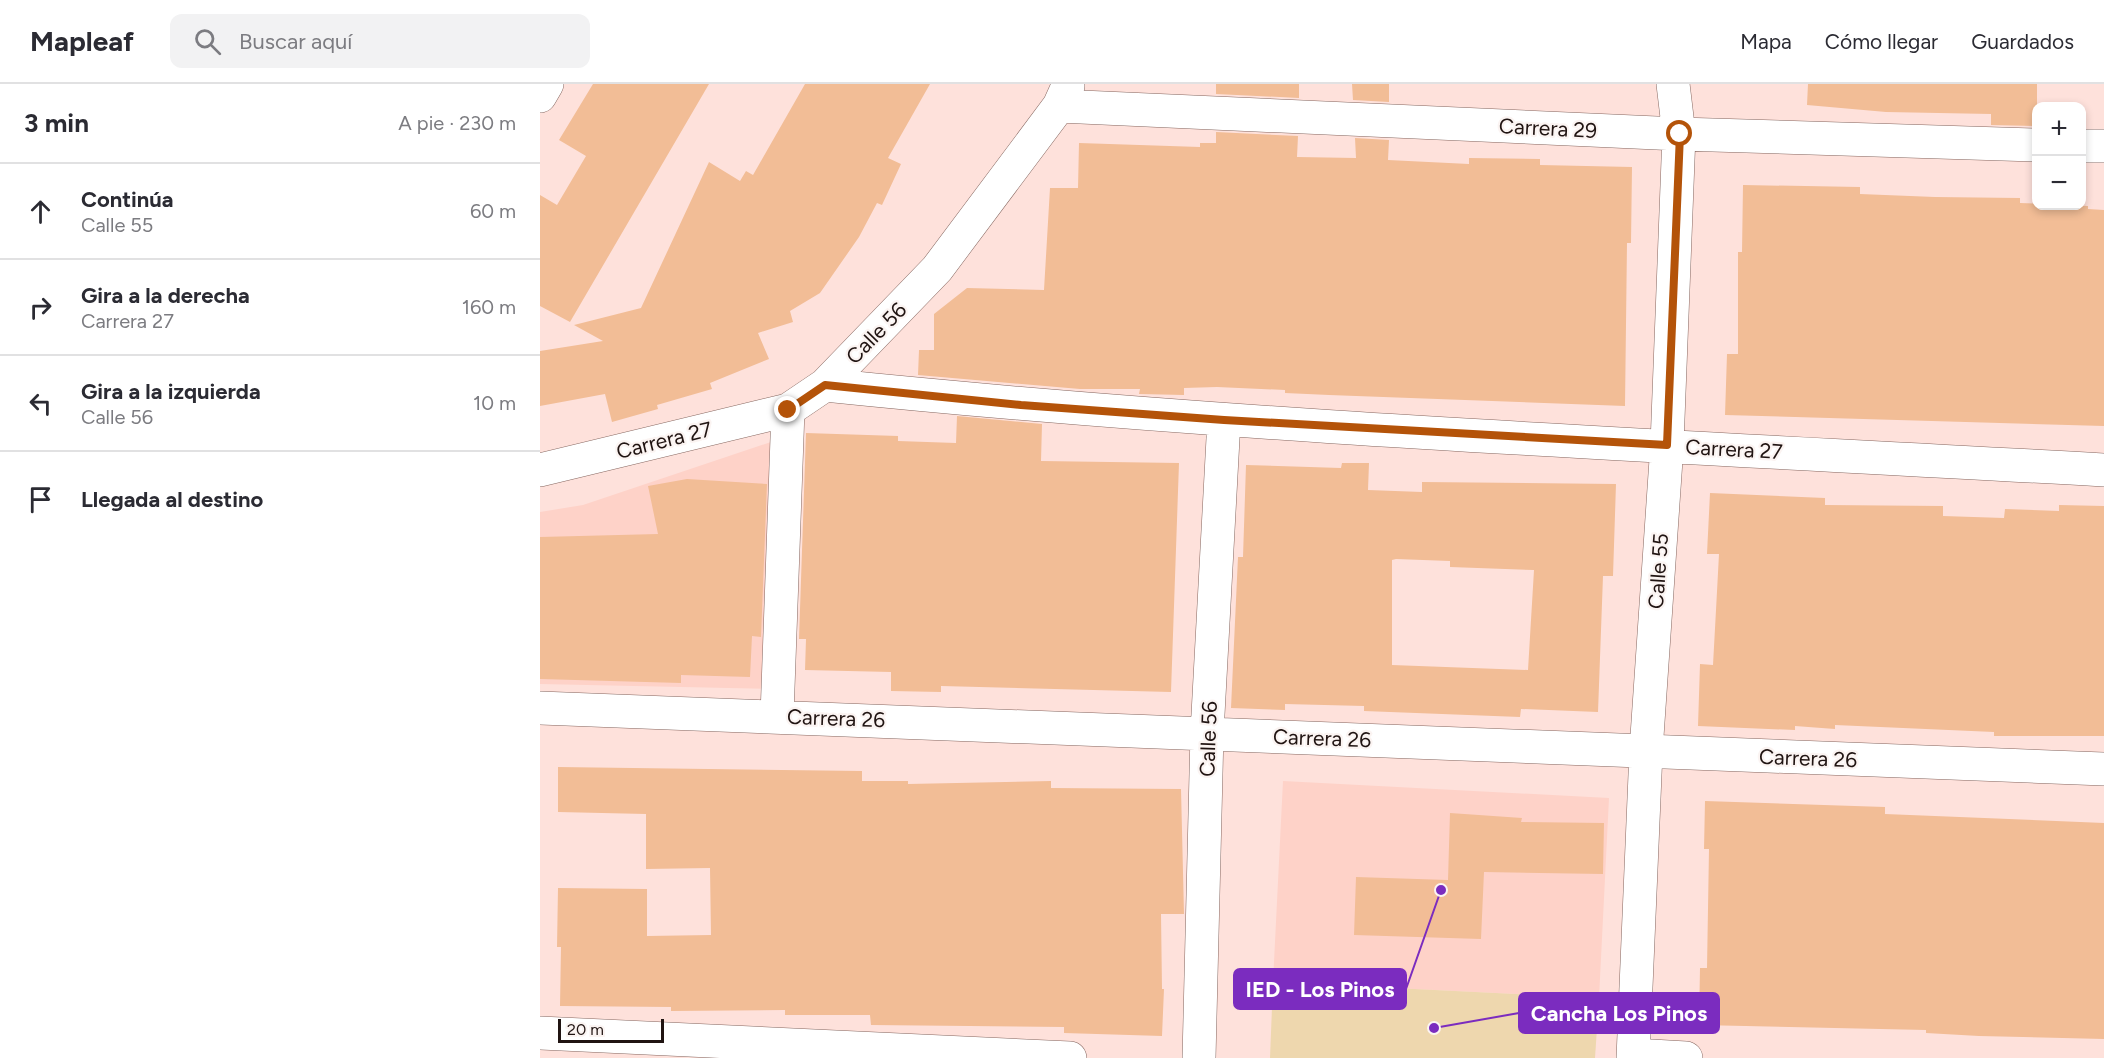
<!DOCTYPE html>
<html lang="es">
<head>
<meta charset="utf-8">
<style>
	body { margin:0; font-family:Figtree,sans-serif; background:#f2f2f3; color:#2b2b33 }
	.controls { position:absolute; right:18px; top:18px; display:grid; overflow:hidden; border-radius:12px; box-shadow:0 3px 9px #0003 }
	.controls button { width:54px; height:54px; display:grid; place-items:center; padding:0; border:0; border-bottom:2px solid #e1e1e2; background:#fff; color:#2b2b33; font:30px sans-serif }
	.scale { position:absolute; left:18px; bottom:15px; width:106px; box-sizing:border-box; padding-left:6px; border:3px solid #201412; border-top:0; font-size:16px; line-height:21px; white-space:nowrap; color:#201412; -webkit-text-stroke:4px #fbf4f2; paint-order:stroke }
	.stop { position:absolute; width:18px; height:18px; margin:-14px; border:4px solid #b45309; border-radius:50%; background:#fff }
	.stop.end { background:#b45309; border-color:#fff; box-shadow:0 2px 6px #0008 }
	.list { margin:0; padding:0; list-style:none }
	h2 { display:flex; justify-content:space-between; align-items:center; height:78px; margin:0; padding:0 24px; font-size:26px }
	h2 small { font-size:20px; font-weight:400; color:#7c7c81 }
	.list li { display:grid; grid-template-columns:39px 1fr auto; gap:18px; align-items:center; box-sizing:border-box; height:96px; padding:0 24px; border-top:2px solid #e1e1e2 }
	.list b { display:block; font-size:22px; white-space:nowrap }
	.list p { margin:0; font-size:20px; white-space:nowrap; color:#7c7c81 }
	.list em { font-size:20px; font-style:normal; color:#7c7c81 }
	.icon { flex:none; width:33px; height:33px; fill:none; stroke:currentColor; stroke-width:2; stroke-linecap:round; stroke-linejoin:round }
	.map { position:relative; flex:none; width:1564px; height:974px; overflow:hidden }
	header { display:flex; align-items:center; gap:36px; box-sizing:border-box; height:84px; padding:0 30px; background:#fff; border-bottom:2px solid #e1e1e2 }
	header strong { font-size:28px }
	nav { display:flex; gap:33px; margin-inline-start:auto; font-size:21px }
	.search { width:420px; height:54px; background:#f2f2f3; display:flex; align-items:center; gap:15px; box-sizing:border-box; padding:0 21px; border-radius:12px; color:#7c7c81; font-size:22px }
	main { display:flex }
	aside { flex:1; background:#fff }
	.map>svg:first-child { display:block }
</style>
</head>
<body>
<header>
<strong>Mapleaf</strong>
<div class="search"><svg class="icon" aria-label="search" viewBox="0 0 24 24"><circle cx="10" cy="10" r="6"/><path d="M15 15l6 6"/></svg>Buscar aquí</div>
<nav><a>Mapa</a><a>Cómo llegar</a><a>Guardados</a></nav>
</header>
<main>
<aside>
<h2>3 min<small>A pie · 230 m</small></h2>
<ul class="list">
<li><svg class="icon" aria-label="ahead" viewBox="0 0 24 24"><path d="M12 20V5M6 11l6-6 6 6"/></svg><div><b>Continúa</b><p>Calle 55</p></div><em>60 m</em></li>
<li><svg class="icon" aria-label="right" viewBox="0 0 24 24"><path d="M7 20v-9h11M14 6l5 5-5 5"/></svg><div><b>Gira a la derecha</b><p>Carrera 27</p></div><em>160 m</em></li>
<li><svg class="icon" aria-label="left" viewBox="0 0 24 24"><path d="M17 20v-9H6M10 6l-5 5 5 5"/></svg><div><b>Gira a la izquierda</b><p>Calle 56</p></div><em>10 m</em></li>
<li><svg class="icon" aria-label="arrive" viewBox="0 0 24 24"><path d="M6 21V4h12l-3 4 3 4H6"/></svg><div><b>Llegada al destino</b></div></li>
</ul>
</aside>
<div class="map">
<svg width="1564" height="974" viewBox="0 0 1564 974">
	<rect width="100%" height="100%" fill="#fee1db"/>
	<path fill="#fed2c8" d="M 243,354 L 230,605 L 0,600 L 0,428 L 43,421 Z
		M 743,697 L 1069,714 L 1059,914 L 733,898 Z"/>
	<path fill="#eed7ae" d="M 733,898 L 1059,914 L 1055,974 L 730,974 Z"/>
	<path fill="#f2bd96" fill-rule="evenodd" d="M 53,0 L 169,0 L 30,238 L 0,222 L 0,111 L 17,121 L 46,72 L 19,56 Z
		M 265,0 L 390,0 L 348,74 L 361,80 L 342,121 L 337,119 L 319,153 L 280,209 L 250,227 L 253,238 L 218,249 L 229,275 L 170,299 L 172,305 L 117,321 L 118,325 L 72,338 L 65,310 L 0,322 L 0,267 L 63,257 L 34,241 L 101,224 L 169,78 L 200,97 L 206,87 L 213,91 Z
		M 676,0 L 759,0 L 759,14 L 676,10 Z
		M 812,0 L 849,0 L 849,18 L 813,16 Z
		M 1268,0 L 1497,0 L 1497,42 L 1451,41 L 1451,30 L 1346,28 L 1267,21 Z
		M 676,48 L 758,52 L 757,73 L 816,74 L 815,54 L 849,56 L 848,76 L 929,80 L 929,74 L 1000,75 L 1000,81 L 1092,83 L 1091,159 L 1087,159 L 1085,322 L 789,311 L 745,309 L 745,306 L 677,303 L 644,304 L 644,311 L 599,310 L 600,305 L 540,305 L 378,291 L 379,266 L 394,266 L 394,230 L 427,204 L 504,206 L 510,104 L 538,104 L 539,59 L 660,63 L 660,59 L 676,59 Z
		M 1203,101 L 1320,103 L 1320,110 L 1395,113 L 1480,114 L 1480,119 L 1548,122 L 1548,125 L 1564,126 L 1564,342 L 1185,331 L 1187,270 L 1198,270 L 1198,168 L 1202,168 Z
		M 417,332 L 502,340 L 501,377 L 639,379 L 631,608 L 401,602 L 401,608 L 351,607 L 351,588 L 265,586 L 266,555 L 259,555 L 266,349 L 358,352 L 358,357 L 416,359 Z
		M 802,379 L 829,379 L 828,406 L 882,408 L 882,398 L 1076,400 L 1073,492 L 1063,492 L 1058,628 L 981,625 L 980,633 L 824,627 L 824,622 L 745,620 L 745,626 L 691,624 L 698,473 L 703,473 L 706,381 L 801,384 ZM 856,475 L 910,477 L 910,483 L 994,486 L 988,586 L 852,581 L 852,476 Z
		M 147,395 L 227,400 L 221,553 L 212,552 L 210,593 L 141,591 L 141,599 L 0,595 L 0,453 L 118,450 L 108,402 Z
		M 1170,409 L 1285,414 L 1285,421 L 1403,422 L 1403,432 L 1464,434 L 1465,425 L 1519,427 L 1519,421 L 1564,422 L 1564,652 L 1454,652 L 1454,648 L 1295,641 L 1295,645 L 1255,642 L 1255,646 L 1158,642 L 1160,580 L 1173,581 L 1176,526 L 1179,470 L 1167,470 Z
		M 18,683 L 322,687 L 322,697 L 368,697 L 368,700 L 511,697 L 511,704 L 641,705 L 644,830 L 621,830 L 622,905 L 624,905 L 622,952 L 524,949 L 524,943 L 331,941 L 330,931 L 245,931 L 245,926 L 131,927 L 131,923 L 20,922 L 21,863 L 17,863 L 18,804 L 107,805 L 107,852 L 171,851 L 170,784 L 106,785 L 106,730 L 18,728 Z
		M 1165,717 L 1345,723 L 1345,730 L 1564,739 L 1564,955 L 1439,952 L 1386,949 L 1386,946 L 1159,941 L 1160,884 L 1167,884 L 1169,765 L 1164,765 Z
		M 910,729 L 982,734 L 981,738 L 1064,739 L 1063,790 L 944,788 L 941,855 L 814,851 L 816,793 L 908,796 Z"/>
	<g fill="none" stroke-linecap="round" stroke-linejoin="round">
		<g stroke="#866760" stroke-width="34">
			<path id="minor" d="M 0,12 L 7,0
				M 519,22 L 1139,50 L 1496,61
				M 1542,62 L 1564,62
				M 285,301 C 710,345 1138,362 1564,386
				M 0,386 L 248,326 L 285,301 L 397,185 L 519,22 L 528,2
				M 0,624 L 1564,685
				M 237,632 L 248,326
				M 0,949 L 530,974
				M 1094,971 L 1146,974
				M 659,974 L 667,649 L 684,336
				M 1093,974 L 1106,667 L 1127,361 L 1139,50 L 1133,0"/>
		</g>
		<use href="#minor" stroke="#fff" stroke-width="33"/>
	</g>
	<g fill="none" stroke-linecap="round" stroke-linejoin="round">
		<path stroke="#b45309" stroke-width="8" d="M 248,326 L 285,301 L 481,321 L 684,336 L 1127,361 L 1140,50"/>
	</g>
	<g text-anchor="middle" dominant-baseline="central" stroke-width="4.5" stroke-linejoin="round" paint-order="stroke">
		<g font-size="21" fill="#201412" stroke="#fbf4f2">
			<text transform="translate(1008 44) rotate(3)">Carrera 29</text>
			<text transform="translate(336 249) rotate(-46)">Calle 56</text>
			<text transform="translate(124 356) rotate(-14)">Carrera 27</text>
			<text transform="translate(1194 365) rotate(3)">Carrera 27</text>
			<text transform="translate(1118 487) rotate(-86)">Calle 55</text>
			<text transform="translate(296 634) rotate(2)">Carrera 26</text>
			<text transform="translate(782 654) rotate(2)">Carrera 26</text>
			<text transform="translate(668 655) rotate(-88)">Calle 56</text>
			<text transform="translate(1268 674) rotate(2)">Carrera 26</text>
		</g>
	</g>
	<path fill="none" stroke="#7b2cbf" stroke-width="2" d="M901 806L866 905M894 944L979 929"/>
	<g fill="#7b2cbf" stroke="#fbf4f2" stroke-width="2">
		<circle cx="901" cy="806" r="6"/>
		<circle cx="894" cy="944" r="6"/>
	</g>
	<g fill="#7b2cbf" stroke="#7b2cbf" stroke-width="2">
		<rect x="694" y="885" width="172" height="40" rx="6"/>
		<rect x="979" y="909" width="200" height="40" rx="6"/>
	</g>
	<g font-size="22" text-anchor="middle" font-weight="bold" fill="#fff">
		<text x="780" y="913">IED - Los Pinos</text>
		<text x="1079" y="937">Cancha Los Pinos</text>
	</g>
</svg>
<div class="controls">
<button>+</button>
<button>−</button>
</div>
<div class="scale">20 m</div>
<div class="stop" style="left:1140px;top:50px"></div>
<div class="stop end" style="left:248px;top:326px"></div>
</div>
</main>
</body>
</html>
